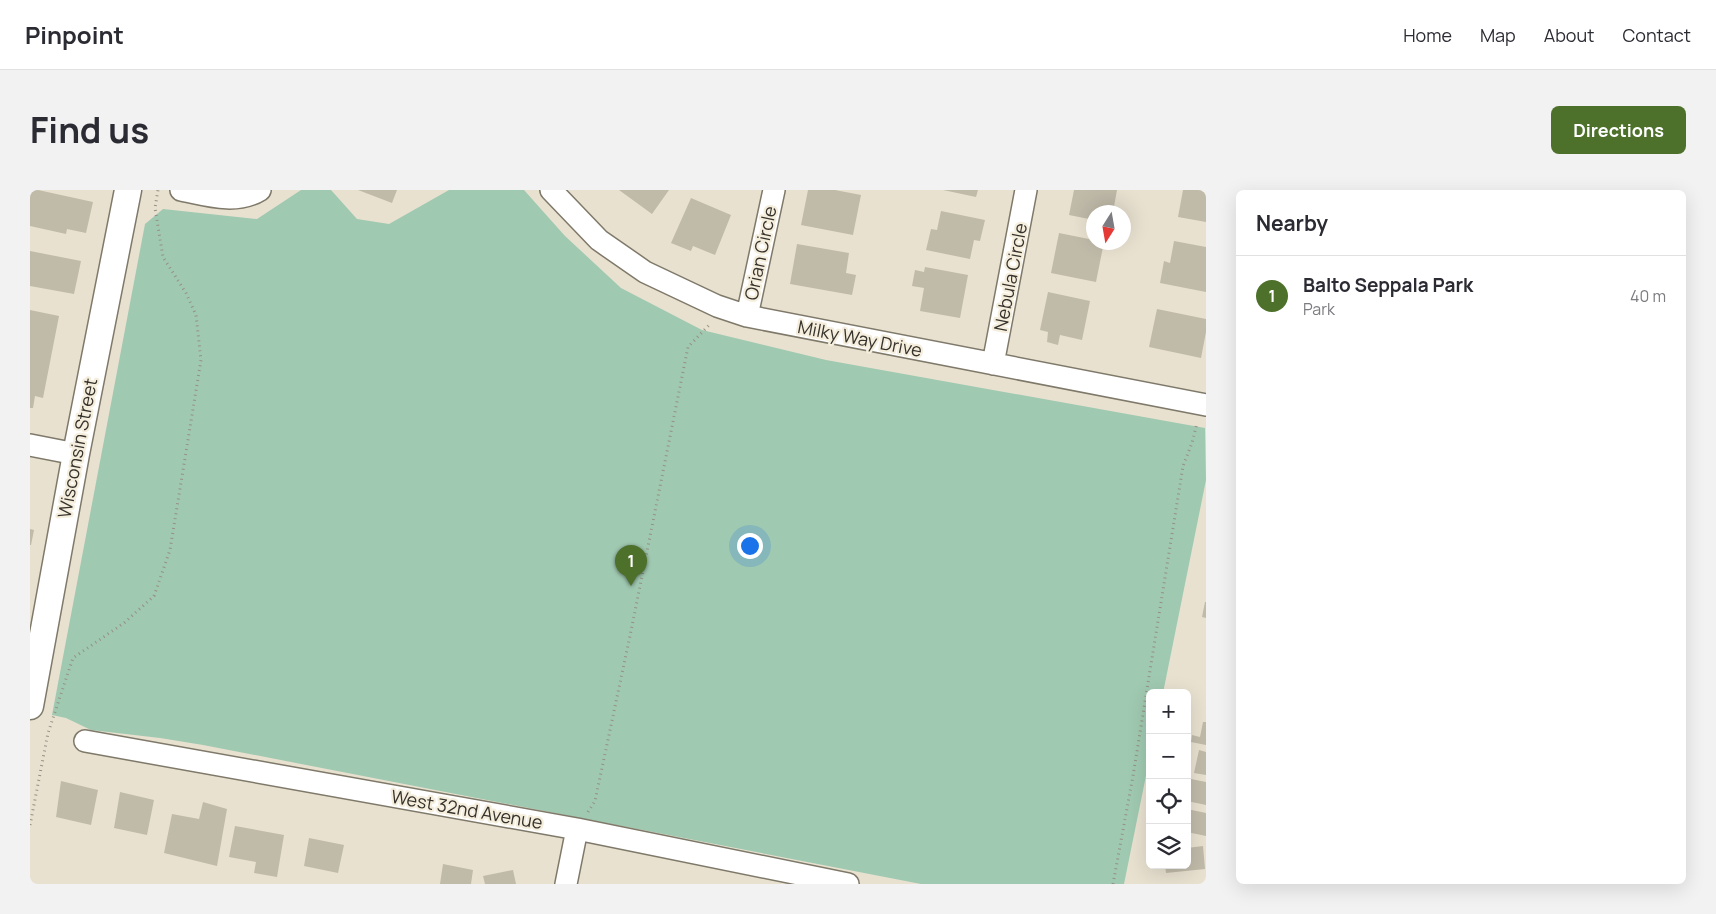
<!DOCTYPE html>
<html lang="en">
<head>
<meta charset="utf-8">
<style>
	body { margin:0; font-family:Manrope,sans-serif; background:#f2f2f3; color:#2b2b33 }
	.controls { position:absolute; right:15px; bottom:15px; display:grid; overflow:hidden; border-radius:8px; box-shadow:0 5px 20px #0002 }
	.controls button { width:45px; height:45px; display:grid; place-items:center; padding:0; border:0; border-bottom:1px solid #e1e1e2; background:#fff; color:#2b2b33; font:25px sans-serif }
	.compass { position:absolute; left:1056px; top:15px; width:45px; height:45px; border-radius:50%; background:#fff; box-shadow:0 5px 20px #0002; rotate:191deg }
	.you { position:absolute; left:719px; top:355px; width:18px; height:18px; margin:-12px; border:4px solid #fff; border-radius:50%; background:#1a73e8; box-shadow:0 0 0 8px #1a73e833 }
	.badge { display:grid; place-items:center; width:32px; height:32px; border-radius:50%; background:#4d712b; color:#fff; font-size:16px; font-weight:700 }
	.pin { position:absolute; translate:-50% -41px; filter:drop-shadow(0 1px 2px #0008) }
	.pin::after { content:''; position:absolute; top:26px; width:18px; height:15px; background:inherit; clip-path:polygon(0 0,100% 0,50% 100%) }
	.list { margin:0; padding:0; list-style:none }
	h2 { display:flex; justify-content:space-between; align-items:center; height:65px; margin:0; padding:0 20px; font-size:21px }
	h2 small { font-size:16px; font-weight:400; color:#7c7c81 }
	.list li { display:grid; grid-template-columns:32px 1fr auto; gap:15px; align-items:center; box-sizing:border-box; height:80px; padding:0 20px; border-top:1px solid #e1e1e2 }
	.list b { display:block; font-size:19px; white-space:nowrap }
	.list p { margin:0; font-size:16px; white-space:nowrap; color:#7c7c81 }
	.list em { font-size:16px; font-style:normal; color:#7c7c81 }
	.icon { flex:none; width:28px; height:28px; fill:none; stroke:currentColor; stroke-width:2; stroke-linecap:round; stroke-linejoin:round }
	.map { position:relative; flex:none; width:1176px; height:694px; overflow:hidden; border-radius:8px }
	header { display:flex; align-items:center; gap:30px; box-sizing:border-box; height:70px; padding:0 25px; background:#fff; border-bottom:1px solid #e1e1e2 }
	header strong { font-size:24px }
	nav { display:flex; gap:28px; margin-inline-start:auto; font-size:18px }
	.intro { display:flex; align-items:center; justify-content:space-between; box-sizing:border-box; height:120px; padding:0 30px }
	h1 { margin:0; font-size:35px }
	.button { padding:12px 22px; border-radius:8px; background:#4d712b; color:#fff; font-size:18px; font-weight:700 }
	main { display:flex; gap:30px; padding:0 30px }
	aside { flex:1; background:#fff; border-radius:8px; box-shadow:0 5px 20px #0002 }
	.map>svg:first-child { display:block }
</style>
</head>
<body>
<header>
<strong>Pinpoint</strong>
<nav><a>Home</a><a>Map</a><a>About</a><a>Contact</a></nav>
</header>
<div class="intro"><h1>Find us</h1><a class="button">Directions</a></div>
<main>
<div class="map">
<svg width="1176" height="694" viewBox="0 0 1176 694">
	<rect width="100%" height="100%" fill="#e8e1d0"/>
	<path fill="#a0c9b1" d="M 271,0 L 301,0 L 327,29 L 359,34 L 419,0 L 494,0 L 535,46 L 591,98 L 672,140 L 796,170 L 1175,238 L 1176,290 L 1133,503 L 1120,503 L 1120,566 L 1094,694 L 891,694 L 173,555 L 130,548 L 61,540 L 36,528 L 22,525 L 115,34 L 133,19 L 227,29 Z"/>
	<path fill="#c0baa9" d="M 0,0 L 8,0 L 63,12 L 56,43 L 37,39 L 36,44 L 0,36 Z
		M 328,0 L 367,0 L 362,13 Z
		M 589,0 L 639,0 L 622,24 Z
		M 778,0 L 805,0 L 831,5 L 823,45 L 771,35 Z
		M 913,0 L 948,0 L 946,7 Z
		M 1044,0 L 1087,0 L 1083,22 L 1064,22 L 1064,30 L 1039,25 Z
		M 1153,0 L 1176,0 L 1176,32 L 1148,27 Z
		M 661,8 L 701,25 L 685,65 L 663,56 L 661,61 L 641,53 Z
		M 911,21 L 955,30 L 950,51 L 944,50 L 940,69 L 896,60 L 901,39 L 907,40 Z
		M 1029,43 L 1064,50 L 1064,52 L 1074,52 L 1066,92 L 1021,83 Z
		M 1144,51 L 1176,57 L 1176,102 L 1130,93 L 1134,71 L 1140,73 Z
		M 767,54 L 819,63 L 816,83 L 826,85 L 822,105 L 760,94 Z
		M 0,61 L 51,71 L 44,104 L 0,96 Z
		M 895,77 L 938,85 L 930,128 L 890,121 L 894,98 L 882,96 L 885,80 L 894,82 Z
		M 1018,102 L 1060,111 L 1052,150 L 1030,145 L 1028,155 L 1017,152 L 1018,142 L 1010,140 Z
		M 1127,119 L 1176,129 L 1176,142 L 1171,168 L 1119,157 Z
		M 0,120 L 29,126 L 13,208 L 5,206 L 3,218 L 0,218 Z
		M 0,339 L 4,340 L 1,355 L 0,355 Z
		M 1175,412 L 1176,412 L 1176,428 L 1172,427 Z
		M 1173,532 L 1176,532 L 1176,555 L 1161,552 L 1162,545 L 1170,547 Z
		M 1169,560 L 1176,562 L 1176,585 L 1164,583 Z
		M 1161,589 L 1176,592 L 1176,615 L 1157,611 Z
		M 31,591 L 68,600 L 61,635 L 26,627 Z
		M 90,602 L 124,610 L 117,645 L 84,638 Z
		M 173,612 L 197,619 L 187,676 L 134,663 L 142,624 L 169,629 Z
		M 1157,619 L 1176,623 L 1176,646 L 1157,642 Z
		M 205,636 L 254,645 L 247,687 L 224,683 L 226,672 L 199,667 Z
		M 279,648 L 314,655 L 308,683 L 274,676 Z
		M 1173,656 L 1175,679 L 1136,683 L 1135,675 L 1157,675 L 1157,658 Z
		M 413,674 L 443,680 L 441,694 L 410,694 Z
		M 483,680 L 486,694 L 455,694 L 453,686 Z"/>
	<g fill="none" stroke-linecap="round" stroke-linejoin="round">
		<g stroke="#7f796a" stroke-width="24">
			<path id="minor" d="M 151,0 C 176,5 206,15 230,0
				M 521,0 L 569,50 L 615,82 L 687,116 L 717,126 L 1176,215
				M 717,126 L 744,0
				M 963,174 L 996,0
				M 0,255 L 46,264
				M 55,551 L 547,639 L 818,694
				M 536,694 L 547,639"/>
		</g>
		<g stroke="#7f796a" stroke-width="29">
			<path id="tertiary" d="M 0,516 L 46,264 L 98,0"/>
		</g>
		<path stroke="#959084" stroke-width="3" stroke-dasharray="1 4" stroke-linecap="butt" d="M 558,622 L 565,611 L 601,441 L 658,157 L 681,133
			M 0,635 L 18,543 L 43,468 L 94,433 L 124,406 L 140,360 L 171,170 L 166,125 L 156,103 L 133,67 L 125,18 L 128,0
			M 1083,694 L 1103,586 L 1153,276 L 1162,253 L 1167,233"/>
		<use href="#minor" stroke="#fff" stroke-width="21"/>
		<use href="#tertiary" stroke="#fff" stroke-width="26"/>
	</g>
	<g text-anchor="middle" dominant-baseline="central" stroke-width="4.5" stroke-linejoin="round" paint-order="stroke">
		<g font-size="18" fill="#36332d" stroke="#f5eedd">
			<text transform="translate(730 63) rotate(-78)">Orian Circle</text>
			<text transform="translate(980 87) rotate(-79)">Nebula Circle</text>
			<text transform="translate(830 148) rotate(11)">Milky Way Drive</text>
			<text transform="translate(47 258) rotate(-79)">Wisconsin Street</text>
			<text transform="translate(437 619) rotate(10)">West 32nd Avenue</text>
		</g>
	</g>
</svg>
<div class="controls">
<button>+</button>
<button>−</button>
<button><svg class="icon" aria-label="locate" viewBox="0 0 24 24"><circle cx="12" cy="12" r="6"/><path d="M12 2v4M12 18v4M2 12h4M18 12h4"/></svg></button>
<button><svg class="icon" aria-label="layers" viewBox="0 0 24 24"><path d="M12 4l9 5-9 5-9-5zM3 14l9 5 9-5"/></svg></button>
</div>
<svg class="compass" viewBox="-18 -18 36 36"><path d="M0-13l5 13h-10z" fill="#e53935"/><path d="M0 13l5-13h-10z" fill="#7c7c81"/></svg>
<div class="you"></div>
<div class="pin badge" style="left:601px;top:396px">1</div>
</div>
<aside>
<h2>Nearby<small></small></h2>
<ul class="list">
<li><span class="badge">1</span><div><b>Balto Seppala Park</b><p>Park</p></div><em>40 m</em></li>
</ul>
</aside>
</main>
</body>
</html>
